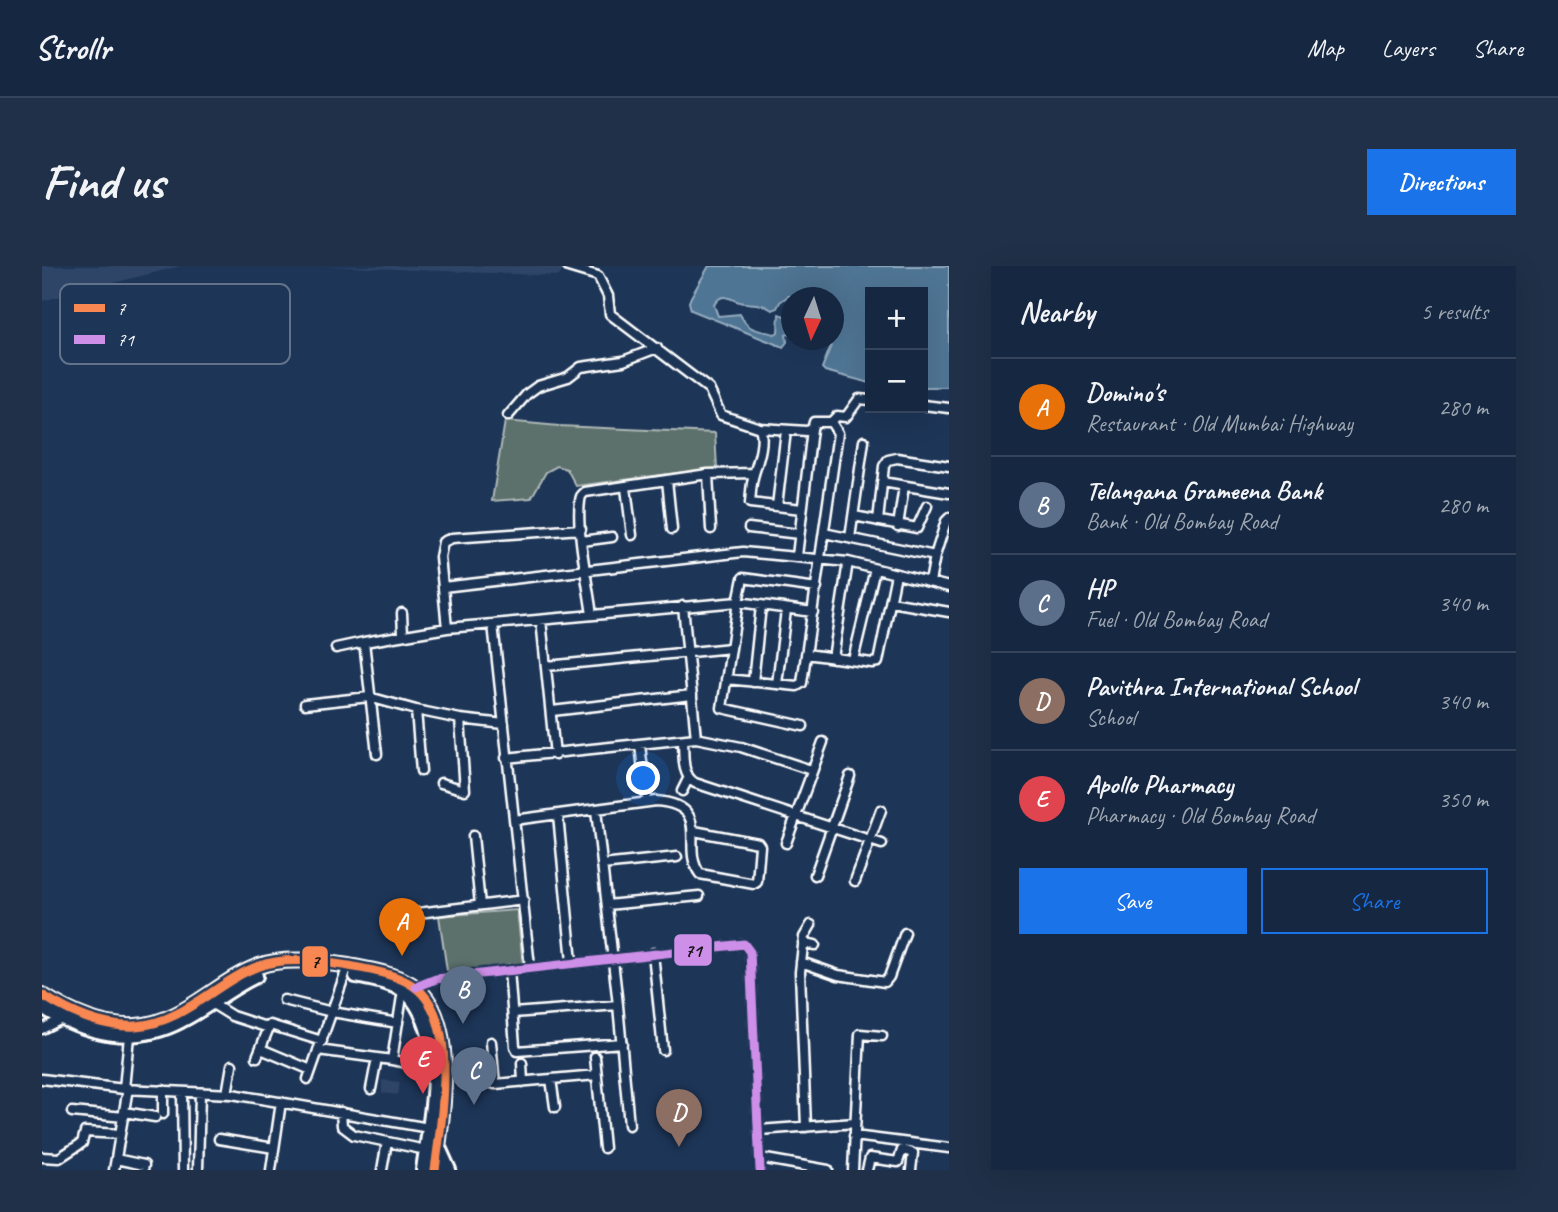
<!DOCTYPE html>
<html lang="en">
<head>
<meta charset="utf-8">
<style>
	body { margin:0; font-family:Caveat,sans-serif; background:#1f3048; color:#f1f3f6 }
	.controls { position:absolute; right:21px; top:21px; display:grid; overflow:hidden; border-radius:0px; box-shadow:0 7px 28px #0002 }
	.controls button { width:63px; height:63px; display:grid; place-items:center; padding:0; border:0; border-bottom:2px solid #35445a; background:#162841; color:#f1f3f6; font:35px sans-serif }
	.compass { position:absolute; left:739px; top:21px; width:63px; height:63px; border-radius:50%; background:#162841; box-shadow:0 7px 28px #0002; rotate:184deg }
	.you { position:absolute; left:602px; top:513px; width:24px; height:24px; margin:-18px; border:5px solid #fff; border-radius:50%; background:#1a73e8; box-shadow:0 0 0 10px #1a73e833 }
	.badge { display:grid; place-items:center; width:46px; height:46px; border-radius:50%; background:#1a73e8; color:#fff; font-size:23px; font-weight:700 }
	.pin { position:absolute; translate:-50% -58px; filter:drop-shadow(0 2px 4px #0008) }
	.pin::after { content:''; position:absolute; top:37px; width:24px; height:21px; background:inherit; clip-path:polygon(0 0,100% 0,50% 100%) }
	.list { margin:0; padding:0; list-style:none }
	h2 { display:flex; justify-content:space-between; align-items:center; height:91px; margin:0; padding:0 28px; font-size:30px }
	h2 small { font-size:23px; font-weight:400; color:#9ea6b1 }
	.list li { display:grid; grid-template-columns:46px 1fr auto; gap:21px; align-items:center; box-sizing:border-box; height:98px; padding:0 28px; border-top:2px solid #35445a }
	.list b { display:block; font-size:26px; white-space:nowrap }
	.list p { margin:0; font-size:23px; white-space:nowrap; color:#9ea6b1 }
	.list em { font-size:23px; font-style:normal; color:#9ea6b1 }
	.actions { display:flex; gap:14px; padding:21px 28px }
	.actions a { flex:1; padding:16px 0; border:2px solid #1a73e8; border-radius:0px; text-align:center; font-size:24px; color:#1a73e8 }
	.actions .main { background:#1a73e8; color:#fff }
	.map { position:relative; flex:none; width:907px; height:904px; overflow:hidden; border-radius:0px }
	header { display:flex; align-items:center; gap:42px; box-sizing:border-box; height:98px; padding:0 35px; background:#162841; border-bottom:2px solid #35445a }
	header strong { font-size:33px }
	nav { display:flex; gap:38px; margin-inline-start:auto; font-size:24px }
	.intro { display:flex; align-items:center; justify-content:space-between; box-sizing:border-box; height:168px; padding:0 42px }
	h1 { margin:0; font-size:49px }
	.button { padding:18px 32px; border-radius:0px; background:#1a73e8; color:#fff; font-size:24px; font-weight:700 }
	main { display:flex; gap:42px; padding:0 42px }
	aside { flex:1; background:#162841; border-radius:0px; box-shadow:0 7px 28px #0002 }
	.map>svg:first-child { display:block }
</style>
</head>
<body>
<header>
<strong>Strollr</strong>
<nav><a>Map</a><a>Layers</a><a>Share</a></nav>
</header>
<div class="intro"><h1>Find us</h1><a class="button">Directions</a></div>
<main>
<div class="map">
<svg width="907" height="904" viewBox="0 0 907 904">
	<rect width="100%" height="100%" fill="#1d3557"/>
	<filter id="ink" filterUnits="userSpaceOnUse"><feTurbulence type="fractalNoise" baseFrequency=".0143" numOctaves="2"/><feDisplacementMap in="SourceGraphic" scale="14" xChannelSelector="R" yChannelSelector="G"/><feConvolveMatrix kernelMatrix="1 2 1 2 8 2 1 2 1" color-interpolation-filters="sRGB"/></filter>
	<g filter="url(#ink)">
		<path fill="#2d4568" d="M 0,0 L 139,0 L 0,35 Z
			M 283,0 L 524,0 L 517,10 Z
			M 340,814 L 358,816 L 356,829 L 340,827 Z"/>
		<path fill="#5c706c" stroke="#aeb8b6" stroke-width="2" d="M 463,155 L 517,160 L 673,167 L 675,202 L 534,220 L 525,203 L 515,200 L 504,206 L 489,232 L 450,235 Z
			M 475,644 L 481,699 L 405,705 L 397,650 Z"/>
		<path fill="#4f7494" stroke="#95acbf" stroke-width="2" d="M 667,0 L 907,0 L 907,121 L 881,121 L 881,26 L 828,26 L 828,117 L 783,105 L 780,102 L 789,80 L 788,77 L 776,74 L 792,74 L 792,32 L 746,30 L 738,36 L 735,42 L 730,44 C 720,37 714,38 702,37 C 690,36 681,23 672,39 L 676,50 L 698,48 C 707,66 714,63 733,68 L 736,66 L 737,48 L 749,52 L 749,67 L 744,69 L 745,76 L 741,81 L 649,44 L 647,36 L 649,31 Z"/>
		<g fill="none" stroke-linecap="round" stroke-linejoin="round">
			<g stroke="#fff" stroke-width="13">
				<path id="street" d="M 526,1 L 556,10 L 566,30 L 568,48 L 667,123 L 679,149 L 718,162 C 723,175 716,195 712,208 C 709,217 709,228 708,237 L 760,243
					M 881,139 L 907,142
					M 466,150 L 485,128 L 496,120 L 526,111 L 539,101 L 581,95 L 615,82
					M 789,156 L 795,150 L 804,151 L 817,133 L 828,134
					M 666,208 L 669,263
					M 625,214 L 630,263
					M 840,216 L 907,227
					M 584,222 L 590,269
					M 735,240 L 744,165
					M 812,250 L 875,262 L 885,240
					M 836,255 L 842,200 L 846,194 L 855,192 L 907,200
					M 856,260 L 862,220
					M 707,262 L 757,268
					M 782,267 L 893,290 L 904,255 L 907,252
					M 808,272 L 822,175
					M 540,275 L 570,271
					M 755,290 L 770,163
					M 888,316 L 893,290
					M 401,321 L 701,286 L 806,296 L 907,321
					M 849,336 L 907,346
					M 641,340 L 654,472
					M 360,347 L 361,368
					M 550,349 C 546,318 534,264 538,235 C 539,229 539,230 543,226 L 666,208 L 712,207
					M 499,354 L 513,489
					M 451,358 L 696,336 L 771,346
					M 405,362 L 398,291 L 401,276 L 410,272 L 539,263
					M 294,382 L 322,376
					M 764,388 L 830,397 L 836,396 L 854,308
					M 791,392 L 806,296
					M 811,394 L 833,303
					M 505,400 L 689,382
					M 684,413 L 755,420 L 760,417 L 796,167 L 789,156 L 772,156 L 770,163 L 765,165 L 718,162
					M 711,416 L 719,340
					M 735,418 L 744,344
					M 263,438 L 327,431 L 374,444 L 418,453 L 462,458
					M 374,444 L 379,505
					M 510,445 L 650,429
					M 761,460 L 680,442 L 696,336 L 701,312 L 775,322
					M 641,474 C 642,489 639,509 653,517 L 840,578
					M 598,479 L 604,529
					M 335,488 L 322,376 L 405,362 L 451,358 L 488,701
					M 464,492 L 654,472 L 699,481 L 769,504
					M 399,517 L 423,524 L 418,453
					M 640,525 L 646,513
					M 554,544 L 576,739 L 587,859
					M 516,549 L 530,696
					M 472,554 L 614,535 C 673,540 637,581 658,608 L 712,618 L 715,616 L 718,580 L 716,577 L 652,565
					M 431,570 L 438,639
					M 744,577 L 781,476
					M 560,599 L 635,591
					M 773,609 L 808,510
					M 813,615 L 839,544
					M 565,639 L 657,630
					M 376,647 L 482,634
					M 761,677 L 773,679
					M 611,687 L 621,784
					M 759,696 L 796,709 L 843,716 L 847,711 L 863,667
					M 467,704 L 473,780 L 475,785 L 580,777
					M 374,721 L 394,713 L 702,678 L 708,686 L 718,904
					M 242,734 L 290,746 L 356,757
					M 169,737 L 190,750 L 227,762
					M 471,747 L 576,739
					M 0,763 L 20,753
					M 449,776 L 453,818
					M 219,783 L 269,804
					M 276,784 L 350,794 L 392,802
					M 215,791 L 228,759 L 280,775
					M 553,791 L 562,882
					M 350,794 L 361,724
					M 480,797 L 481,816
					M 402,802 L 453,818 L 555,809
					M 0,813 L 82,823 L 190,828 L 387,862
					M 266,813 L 303,708
					M 509,813 L 513,841
					M 82,823 L 87,770
					M 329,823 L 335,792
					M 140,826 L 141,904
					M 185,828 L 190,799
					M 30,846 L 82,851
					M 82,846 L 113,851
					M 299,846 L 300,860 L 312,869 L 384,884
					M 121,848 L 121,824
					M 764,861 L 758,706 L 762,671 L 769,659
					M 717,864 L 813,857
					M 812,870 L 907,882
					M 177,873 L 232,882
					M 0,891 L 17,892 L 40,877 L 43,866 L 78,868
					M 718,892 L 786,904
					M 74,893 L 102,899 L 101,904
					M 72,904 L 86,822
					M 156,904 L 158,827
					M 229,904 L 239,836
					M 340,904 L 345,876
					M 811,904 L 818,768 L 840,770
					M 825,904 L 828,892 L 856,896 L 860,884 L 871,887 L 869,904"/>
			</g>
			<g stroke="#fff" stroke-width="18">
				<path id="primary" d="M 314,710 C 329,713 347,716 361,724 C 368,729 374,737 378,745 C 403,795 388,851 381,904
					M 0,729 C 28,747 60,762 94,760 C 142,757 175,715 217,700 C 245,690 279,696 307,700 C 328,704 355,708 373,721 C 418,754 399,856 393,904
					M 0,741 C 43,768 92,780 139,755 C 165,742 188,722 214,710
					M 398,884 L 407,904"/>
			</g>
			<use href="#street" stroke="#1d3557" stroke-width="8"/>
			<use href="#primary" stroke="#1d3557" stroke-width="12"/>
			<g stroke="#1d3557" stroke-width="14">
				<path id="bus-1" d="M 0,729 C 28,747 60,762 94,760 C 142,757 175,715 217,700 C 245,690 279,696 307,700 C 328,704 355,708 373,721 C 418,754 399,856 393,904"/>
			</g>
			<g stroke="#1d3557" stroke-width="14">
				<path id="bus-2" d="M 374,721 L 394,713 L 702,678 L 708,686 L 718,904"/>
			</g>
			<use href="#bus-1" stroke="#f88751" stroke-width="9"/>
			<use href="#bus-2" stroke="#ce8fe9" stroke-width="9"/>
		</g>
	</g>
	<rect x="18" y="18" width="230" height="80" rx="10" fill="#1d3557" stroke="#617289" stroke-width="2"/>
	<rect x="32" y="38" width="31" height="8" fill="#f88751"/>
	<rect x="32" y="69" width="31" height="9" fill="#ce8fe9"/>
	<g font-size="19" fill="#fff">
		<text x="75" y="49">7</text>
		<text x="75" y="80">71</text>
	</g>
	<g stroke="#1d3557" stroke-width="2.5">
		<rect x="631" y="667" width="40" height="34" rx="7" fill="#ce8fe9"/>
		<rect x="259" y="679" width="28" height="33" rx="7" fill="#f88751"/>
	</g>
	<g font-size="19" text-anchor="middle" font-weight="bold" fill="#111">
		<text x="651" y="691">71</text>
		<text x="273" y="702">7</text>
	</g>
</svg>
<div class="controls">
<button>+</button>
<button>−</button>
</div>
<svg class="compass" viewBox="-18 -18 36 36"><path d="M0-13l5 13h-10z" fill="#e53935"/><path d="M0 13l5-13h-10z" fill="#9ea6b1"/></svg>
<div class="you"></div>
<div class="pin badge" style="left:360px;top:690px;background:#e8710a">A</div>
<div class="pin badge" style="left:421px;top:758px;background:#5c6f8a">B</div>
<div class="pin badge" style="left:432px;top:839px;background:#5c6f8a">C</div>
<div class="pin badge" style="left:637px;top:881px;background:#8d6e63">D</div>
<div class="pin badge" style="left:381px;top:828px;background:#e0444e">E</div>
</div>
<aside>
<h2>Nearby<small>5 results</small></h2>
<ul class="list">
<li><span class="badge" style="background:#e8710a">A</span><div><b>Domino's</b><p>Restaurant · Old Mumbai Highway</p></div><em>280 m</em></li>
<li><span class="badge" style="background:#5c6f8a">B</span><div><b>Telangana Grameena Bank</b><p>Bank · Old Bombay Road</p></div><em>280 m</em></li>
<li><span class="badge" style="background:#5c6f8a">C</span><div><b>HP</b><p>Fuel · Old Bombay Road</p></div><em>340 m</em></li>
<li><span class="badge" style="background:#8d6e63">D</span><div><b>Pavithra International School</b><p>School</p></div><em>340 m</em></li>
<li><span class="badge" style="background:#e0444e">E</span><div><b>Apollo Pharmacy</b><p>Pharmacy · Old Bombay Road</p></div><em>350 m</em></li>
</ul>
<div class="actions"><a class="main">Save</a><a>Share</a></div>
</aside>
</main>
</body>
</html>
